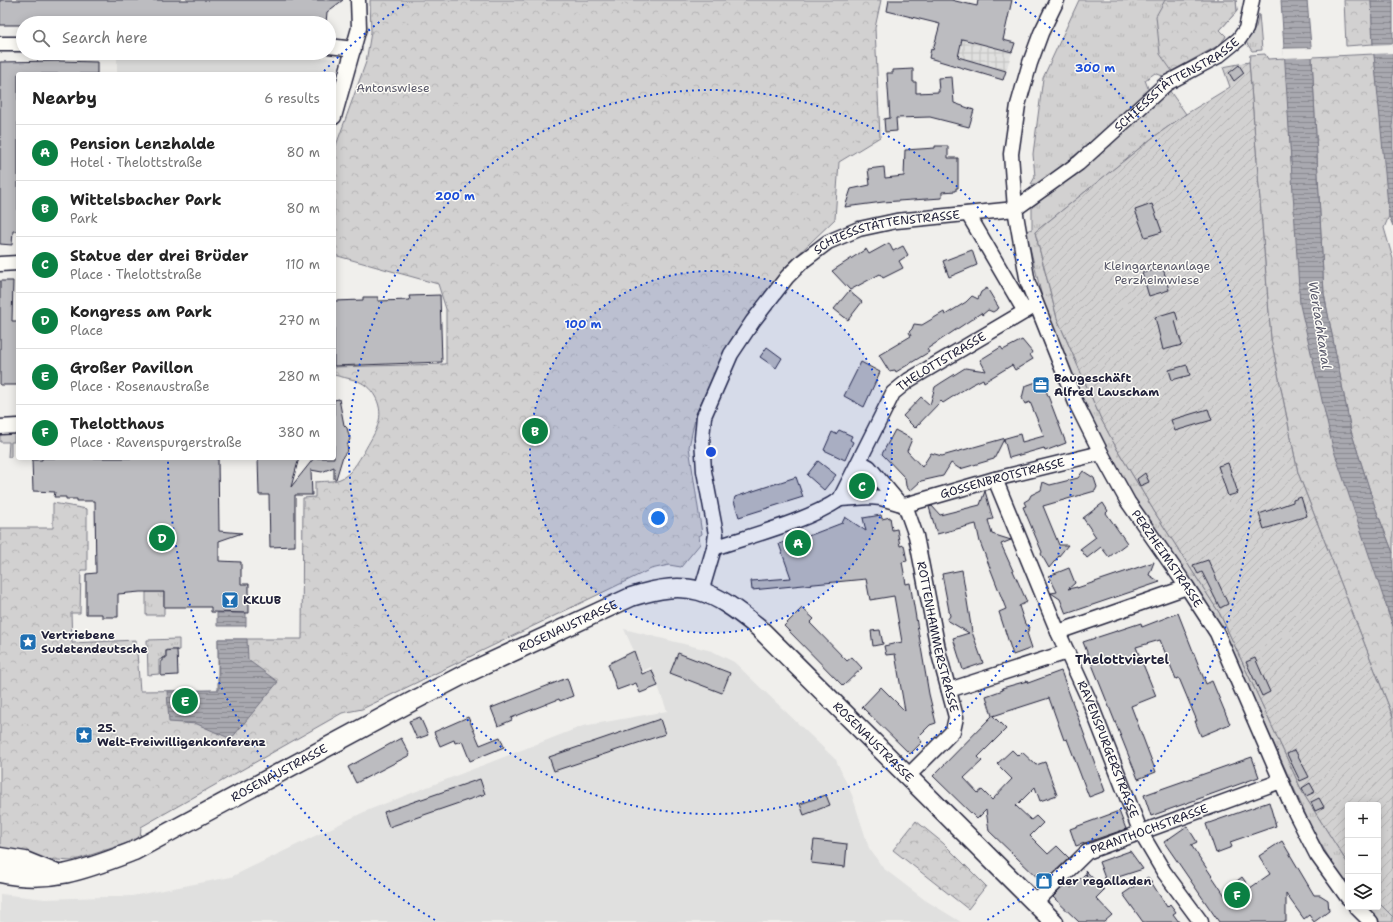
<!DOCTYPE html>
<html lang="en">
<head>
<meta charset="utf-8">
<style>
	body { margin:0; font-family:"Shantell Sans",sans-serif; background:#f6f6f6; color:#222 }
	.controls { position:absolute; right:12px; bottom:12px; display:grid; overflow:hidden; border-radius:4px; box-shadow:0 2px 10px #0003 }
	.controls button { width:36px; height:36px; display:grid; place-items:center; padding:0; border:0; border-bottom:1px solid #e0e0e0; background:#fff; color:#222; font:20px sans-serif }
	.you { position:absolute; left:658px; top:518px; width:14px; height:14px; margin:-10px; border:3px solid #fff; border-radius:50%; background:#1a73e8; box-shadow:0 0 0 6px #1a73e833 }
	.badge { display:grid; place-items:center; width:26px; height:26px; border-radius:50%; background:#0b8043; color:#fff; font-size:13px; font-weight:700 }
	.pin { position:absolute; translate:-50% -50%; border:2px solid #fff; box-shadow:0 1px 4px #0006 }
	.list { margin:0; padding:0; list-style:none }
	h2 { display:flex; justify-content:space-between; align-items:center; height:52px; margin:0; padding:0 16px; font-size:17px }
	h2 small { font-size:13px; font-weight:400; color:#767676 }
	.list li { display:grid; grid-template-columns:26px 1fr auto; gap:12px; align-items:center; box-sizing:border-box; height:56px; padding:0 16px; border-top:1px solid #e0e0e0 }
	.list b { display:block; font-size:15px; white-space:nowrap }
	.list p { margin:0; font-size:13px; white-space:nowrap; color:#767676 }
	.list em { font-size:13px; font-style:normal; color:#767676 }
	.icon { flex:none; width:22px; height:22px; fill:none; stroke:currentColor; stroke-width:2; stroke-linecap:round; stroke-linejoin:round }
	.map { position:relative; flex:none; width:1393px; height:922px; overflow:hidden }
	.search { position:absolute; background:#fff; box-shadow:0 2px 10px #0003; left:16px; top:16px; width:320px; height:44px; display:flex; align-items:center; gap:10px; box-sizing:border-box; padding:0 14px; border-radius:22px; color:#767676; font-size:15px }
	.panel { position:absolute; background:#fff; box-shadow:0 2px 10px #0003; left:16px; top:72px; width:320px; height:388px; border-radius:4px }
	.map>svg:first-child { display:block }
</style>
</head>
<body>
<div class="map">
<svg width="1393" height="922" viewBox="0 0 1393 922">
	<defs>
		<pattern id="industrial-grid" width="8" height="8" patternUnits="userSpaceOnUse"><rect width="8" height="8" fill="#e0e0df"/><path d="M0 4h8M4 0v8" fill="none" stroke="#c0c0c0"/></pattern>
		<pattern id="grass-tufts" width="24" height="20" patternUnits="userSpaceOnUse"><rect width="24" height="20" fill="#d2d1d1"/><path d="M3 7l-1-3M5 7V3M7 7l1-3M15 17l-1-3M17 17v-4M19 17l1-3" fill="none" stroke="#b4b3b4"/></pattern>
		<pattern id="forest-crowns" width="20" height="18" patternUnits="userSpaceOnUse"><rect width="20" height="18" fill="#d2d1d1"/><path d="M2 6a3 3 0 1 1 6 0M12 15a3 3 0 1 1 6 0" fill="none" stroke="#b4b3b4"/></pattern>
		<pattern id="garden-furrows" width="10" height="10" patternUnits="userSpaceOnUse"><rect width="10" height="10" fill="#d2d1d1"/><path d="M-1 1l2-2M0 10L10 0M9 11l2-2" fill="none" stroke="#b4b3b4"/></pattern>
		<pattern id="water-rules" width="6" height="5" patternUnits="userSpaceOnUse"><rect width="6" height="5" fill="#a9a9b0"/><path d="M0 2.5h6" fill="none" stroke="#898990"/></pattern>
	</defs>
	<rect width="100%" height="100%" fill="#f0efec"/>
	<filter id="ink" filterUnits="userSpaceOnUse"><feTurbulence type="fractalNoise" baseFrequency=".025" numOctaves="2"/><feDisplacementMap in="SourceGraphic" scale="8" xChannelSelector="R" yChannelSelector="G"/><feConvolveMatrix kernelMatrix="1 2 1 2 8 2 1 2 1" color-interpolation-filters="sRGB"/></filter>
	<g filter="url(#ink)">
		<path fill="#e0e0df" d="M 117,56 L 332,58 L 338,62 L 334,78 L 334,74 L 117,74 Z
			M 624,629 L 712,651 L 734,662 L 836,760 L 852,795 L 869,848 L 883,868 L 925,900 L 961,922 L 0,922 L 0,894 L 45,899 L 132,896 L 231,877 L 366,811 L 583,726 L 667,711 L 651,667 L 643,671 Z"/>
		<path fill="url(#industrial-grid)" d="M 937,34 L 1012,52 L 1006,71 L 931,49 Z"/>
		<path fill="url(#grass-tufts)" stroke="#7a7a86" d="M 1079,0 L 1236,0 L 1237,11 L 1220,30 L 1226,36 C 1215,54 1182,63 1165,77 L 1155,73 L 1145,80 L 1149,91 C 1112,123 1077,157 1036,184 L 1031,184 L 1035,177 L 1033,154 L 1043,78 Z
			M 1259,14 L 1262,50 L 1252,51 L 1246,42 L 1256,27 Z
			M 1167,87 L 1186,114 L 1151,139 L 1035,232 L 1057,318 L 1101,419 L 1117,449 L 1157,516 L 1220,614 L 1303,793 L 1348,864 L 1348,889 L 1313,831 L 1223,630 L 1194,584 L 1148,521 L 1107,454 L 1082,401 L 1043,301 L 1027,235 L 1026,231 L 1032,229 L 1032,203 Z
			M 14,432 L 14,442 L 11,442 L 11,457 L 8,457 L 9,442 L 0,442 L 0,435 Z
			M 867,472 L 880,491 L 854,492 L 853,488 L 861,473 Z
			M 146,592 L 164,592 L 164,615 L 146,615 Z
			M 179,639 L 179,650 L 166,650 L 166,657 L 159,660 L 159,674 L 148,675 L 147,640 Z
			M 1378,902 L 1393,917 L 1393,922 L 1380,922 L 1365,907 L 1378,907 Z"/>
		<path fill="url(#forest-crowns)" stroke="#7a7a86" d="M 370,0 L 881,0 L 875,28 L 880,137 L 839,162 L 835,219 L 785,267 L 747,317 L 725,350 L 696,414 L 689,447 L 702,534 L 699,536 L 700,544 L 681,567 L 669,565 L 651,569 L 362,709 L 342,713 L 141,827 L 140,839 L 72,861 L 27,858 L 0,853 L 0,528 L 53,528 L 53,503 L 87,509 L 87,570 L 81,570 L 80,613 L 71,613 L 72,643 L 136,640 L 140,691 L 218,690 L 218,639 L 302,639 L 303,498 L 315,497 L 315,482 C 323,481 333,482 340,479 C 351,475 358,461 364,452 C 369,442 376,433 379,421 C 383,404 372,385 355,380 C 348,378 341,377 334,375 L 334,367 L 446,364 L 446,309 L 438,284 L 334,255 L 334,151 L 366,62 L 371,32 Z
			M 1165,0 L 1236,0 L 1237,11 L 1220,30 L 1226,36 L 1221,44 L 1172,71 L 1160,54 L 1156,16 Z
			M 1344,0 L 1371,0 L 1373,44 L 1346,46 Z
			M 1265,54 L 1268,59 L 1286,58 L 1291,162 L 1388,613 L 1393,626 L 1393,717 L 1298,473 L 1271,339 L 1249,62 L 1250,55 Z
			M 1374,54 L 1388,190 L 1389,216 L 1384,228 L 1393,259 L 1393,553 L 1375,507 L 1351,431 L 1324,294 L 1312,57 Z
			M 916,821 L 943,843 L 986,886 L 968,909 L 893,850 Z"/>
		<path fill="url(#garden-furrows)" stroke="#7a7a86" d="M 1249,62 L 1271,339 L 1298,473 L 1393,717 L 1393,917 L 1378,902 L 1378,805 L 1348,805 L 1348,864 L 1303,793 L 1220,614 L 1157,516 L 1117,449 L 1101,419 L 1057,318 L 1035,232 L 1151,139 L 1186,114 L 1230,87 L 1223,67 Z"/>
		<path fill="url(#water-rules)" stroke="#737381" d="M 1281,0 L 1307,0 L 1312,57 L 1324,294 L 1351,431 L 1375,507 L 1393,553 L 1393,626 L 1333,448 L 1300,305 Z
			M 1371,0 L 1393,0 L 1393,226 L 1389,216 L 1373,44 Z
			M 217,613 L 246,613 L 246,626 L 217,626 Z
			M 218,639 L 247,639 L 248,660 L 278,682 L 231,739 L 197,724 L 169,722 L 167,691 L 219,690 Z"/>
		<path fill="#f0efec" d="M 1393,44 L 1393,53 L 1372,54 L 1371,45 Z
			M 1314,48 L 1314,57 L 1284,58 L 1283,49 Z"/>
		<path fill="#bcbcc0" stroke="#22223b" d="M 0,0 L 343,0 L 327,12 L 326,23 L 23,23 L 23,25 L 0,25 Z
			M 889,0 L 951,0 L 977,6 L 978,0 L 1012,0 L 1003,40 L 1015,43 L 1012,52 L 962,39 L 958,57 L 1006,71 L 1003,80 L 929,58 L 931,49 L 933,50 L 940,24 L 887,11 Z
			M 60,61 L 97,62 L 97,74 L 18,74 L 18,231 L 13,231 L 12,245 L 0,244 L 0,62 Z
			M 1239,65 L 1244,73 L 1234,81 L 1229,73 Z
			M 913,69 L 913,82 L 916,82 L 916,93 L 939,92 L 938,78 L 952,77 L 954,103 L 974,110 L 969,127 L 930,117 L 896,118 L 897,131 L 885,132 L 884,119 L 890,118 L 887,73 L 893,73 L 893,70 Z
			M 935,146 L 948,146 L 948,158 L 958,158 L 958,188 L 956,188 L 956,191 L 942,192 L 942,198 L 883,202 L 845,207 L 851,189 L 870,185 L 868,169 L 884,167 L 885,178 L 904,176 L 905,150 L 935,148 Z
			M 1152,204 L 1162,232 L 1145,237 L 1135,210 Z
			M 889,243 L 893,251 L 903,246 L 908,255 L 899,261 L 903,268 L 883,278 L 880,274 L 850,290 L 832,271 L 866,249 L 869,254 Z
			M 972,250 L 977,265 L 949,277 L 943,261 Z
			M 1163,268 L 1169,290 L 1149,296 L 1142,273 Z
			M 0,281 L 13,281 L 12,321 L 18,321 L 18,385 L 0,385 Z
			M 987,288 L 999,308 L 993,312 L 988,310 L 982,315 L 981,313 L 927,349 L 929,352 L 896,372 L 895,370 L 889,371 L 879,355 L 911,336 L 909,332 L 912,329 L 914,324 L 922,325 L 944,312 L 945,315 L 966,302 L 972,296 L 978,299 L 981,292 Z
			M 849,291 L 862,302 L 848,320 L 834,309 Z
			M 440,295 L 442,362 L 334,366 L 334,301 L 363,300 L 363,297 L 378,297 L 378,301 L 410,300 L 409,296 Z
			M 1175,311 L 1178,320 L 1175,321 L 1182,345 L 1163,350 L 1155,317 Z
			M 1022,340 L 1032,352 L 1030,355 L 1033,359 L 1015,370 L 1012,365 L 984,382 L 983,379 L 971,385 L 943,403 L 941,401 L 915,428 L 903,416 L 921,397 L 930,405 L 935,387 L 941,383 L 965,368 L 986,371 L 980,360 L 1001,347 L 1003,350 Z
			M 767,347 L 782,358 L 776,368 L 760,357 Z
			M 861,362 L 880,372 L 864,407 L 844,396 Z
			M 1187,365 L 1190,375 L 1172,380 L 1169,370 Z
			M 1042,380 L 1066,443 L 1045,451 L 1044,448 L 1009,458 L 1004,439 L 994,459 L 960,469 L 951,463 L 943,476 L 921,481 L 910,491 L 906,486 L 905,478 L 882,454 L 895,430 L 912,439 L 907,451 L 922,467 L 931,453 L 942,456 L 1020,434 L 1022,442 L 1044,436 L 1030,402 L 1025,404 L 1022,398 L 1025,386 Z
			M 339,399 L 344,425 L 347,428 L 350,439 L 347,446 L 348,450 L 343,456 L 336,479 L 334,479 L 334,467 L 322,472 L 311,470 L 312,495 L 295,495 L 295,546 L 270,547 L 269,495 L 259,495 L 258,458 L 299,458 L 291,487 L 314,458 L 334,458 L 334,400 Z
			M 1208,409 L 1212,420 L 1175,431 L 1171,420 Z
			M 839,430 L 852,436 L 850,440 L 853,442 L 845,460 L 824,450 L 832,432 L 836,434 Z
			M 42,458 L 218,458 L 219,531 L 242,533 L 219,541 L 219,561 L 241,562 L 241,584 L 249,584 L 249,613 L 211,612 L 211,607 L 164,607 L 164,592 L 140,592 L 118,594 L 118,617 L 102,617 L 102,614 L 86,614 L 86,574 L 96,573 L 95,501 L 77,501 L 77,499 L 66,499 L 66,497 L 54,497 L 55,492 L 33,491 L 32,460 L 42,460 Z
			M 818,461 L 836,475 L 824,490 L 807,475 Z
			M 1228,463 L 1238,493 L 1228,496 L 1218,466 Z
			M 1083,471 L 1094,478 L 1097,487 L 1095,491 L 1043,506 L 1059,545 L 1068,545 L 1049,568 L 1041,554 L 1042,552 L 1023,507 L 1026,506 L 1024,502 L 1029,499 L 1031,495 L 1041,490 L 1043,482 L 1050,485 L 1078,478 Z
			M 1145,473 L 1149,482 L 1140,486 L 1137,479 Z
			M 796,477 L 803,497 L 739,517 L 734,501 L 735,497 Z
			M 985,491 L 993,519 L 988,520 L 992,534 L 1011,540 L 1001,544 L 1027,602 L 1019,606 L 1025,624 L 1030,627 L 1027,633 L 1032,648 L 1013,655 L 999,612 L 1006,609 L 980,542 L 976,524 L 937,534 L 929,507 L 932,506 L 940,515 L 980,505 Z
			M 1301,497 L 1307,516 L 1264,529 L 1259,514 L 1293,502 L 1293,500 Z
			M 1103,503 L 1108,511 L 1106,513 L 1127,543 L 1109,557 L 1101,547 L 1087,558 L 1080,549 L 1096,537 L 1083,518 Z
			M 881,515 L 882,519 L 890,517 L 892,530 L 897,529 L 900,546 L 904,545 L 907,561 L 902,562 L 906,584 L 910,583 L 929,694 L 936,723 L 930,725 L 918,737 L 922,742 L 910,754 L 862,707 L 881,687 L 905,711 L 895,654 L 886,655 L 884,646 L 902,642 L 894,596 L 870,600 L 866,579 L 752,590 L 751,581 L 791,578 L 779,544 L 802,536 L 803,538 L 842,523 L 845,517 L 866,531 L 863,518 Z
			M 1208,560 L 1228,604 L 1220,608 L 1202,572 L 1198,574 L 1193,565 Z
			M 1154,562 L 1149,575 L 1160,582 L 1066,614 L 1060,599 L 1051,593 L 1057,592 L 1049,576 L 1069,568 L 1075,583 L 1068,589 L 1077,587 L 1077,588 Z
			M 962,570 L 972,632 L 983,663 L 963,670 L 953,638 L 969,633 L 947,620 L 950,616 L 942,574 Z
			M 802,608 L 814,619 L 810,623 L 847,661 L 852,657 L 862,668 L 843,686 L 784,626 Z
			M 1178,613 L 1206,684 L 1212,681 L 1230,724 L 1201,736 L 1195,721 L 1197,721 L 1179,678 L 1176,679 L 1160,640 L 1136,647 L 1156,696 L 1131,706 L 1156,772 L 1138,779 L 1083,642 L 1141,623 L 1142,627 Z
			M 880,630 L 883,644 L 873,646 L 871,631 Z
			M 172,650 L 177,650 L 178,675 L 161,676 L 161,661 L 163,661 L 163,658 L 166,658 L 166,651 Z
			M 634,651 L 642,674 L 652,670 L 658,686 L 640,693 L 636,683 L 617,690 L 608,664 Z
			M 678,653 L 730,673 L 722,693 L 670,673 Z
			M 1255,658 L 1270,692 L 1262,696 L 1246,662 Z
			M 1061,671 L 1105,791 L 1089,797 L 1067,739 L 1064,740 L 1049,698 L 993,716 L 1006,729 L 978,757 L 982,761 L 964,778 L 978,793 L 982,790 L 992,800 L 1012,779 L 997,764 L 1012,750 L 1018,756 L 1022,752 L 1036,765 L 1045,762 L 1057,795 L 1040,801 L 1035,787 L 1016,806 L 1031,820 L 1036,816 L 1043,823 L 1030,836 L 1048,854 L 1057,846 L 1069,858 L 1043,883 L 989,831 L 986,810 L 977,819 L 933,776 L 992,716 L 986,696 L 1003,690 L 1002,688 L 1027,681 L 1028,683 Z
			M 567,678 L 573,696 L 560,701 L 559,699 L 511,718 L 512,720 L 498,726 L 491,708 Z
			M 420,717 L 428,735 L 417,739 L 409,721 Z
			M 468,717 L 480,745 L 500,737 L 504,747 L 470,761 L 462,741 L 455,743 L 454,740 L 440,746 L 434,732 Z
			M 660,719 L 665,734 L 554,771 L 549,757 Z
			M 401,738 L 410,755 L 356,783 L 348,767 Z
			M 1295,750 L 1309,777 L 1300,781 L 1287,754 Z
			M 1252,757 L 1259,777 L 1151,816 L 1144,795 Z
			M 480,779 L 485,794 L 389,827 L 384,812 Z
			M 1310,783 L 1315,792 L 1306,796 L 1302,788 Z
			M 826,795 L 830,805 L 804,815 L 800,804 Z
			M 1319,798 L 1324,807 L 1315,811 L 1311,802 Z
			M 1269,802 L 1276,826 L 1230,842 L 1232,847 L 1216,853 L 1206,824 Z
			M 1119,811 L 1126,829 L 1076,846 L 1070,829 Z
			M 1187,826 L 1197,842 L 1191,845 L 1232,906 L 1234,906 L 1228,888 L 1242,877 L 1250,888 L 1270,874 L 1259,856 L 1282,841 L 1314,895 L 1320,895 L 1328,900 L 1329,911 L 1314,922 L 1309,915 L 1304,919 L 1286,894 L 1286,922 L 1219,922 L 1164,842 Z
			M 814,840 L 847,844 L 845,867 L 811,863 Z
			M 1130,851 L 1143,869 L 1106,881 L 1099,862 Z
			M 1085,870 L 1104,890 L 1096,898 L 1112,915 L 1104,922 L 1079,922 L 1053,897 L 1067,883 L 1071,888 L 1085,874 L 1087,876 Z
			M 1148,877 L 1167,907 L 1170,904 L 1176,912 L 1173,914 L 1179,922 L 1143,922 L 1123,894 Z"/>
		<g fill="none" stroke-linecap="round" stroke-linejoin="round">
			<g stroke="#22223b" stroke-width="17">
				<g id="minor">
					<path id="s1" d="M 1057,0 L 1041,33 L 1030,63 L 1018,105 L 1011,154 L 1015,209 L 1028,283 L 1076,403 L 1101,453 L 1128,502 L 1187,587 L 1217,633 L 1292,806 L 1317,855 L 1348,898"/>
					<path d="M 0,44 L 23,44"/>
					<path d="M 329,46 L 354,49"/>
					<path d="M 334,117 L 359,28 L 358,0"/>
					<path d="M 968,214 L 1024,310"/>
					<path d="M 0,264 L 18,263"/>
					<path d="M 0,427 L 18,426"/>
					<path d="M 860,462 L 869,467 L 899,503"/>
					<path id="s2" d="M 995,479 L 1058,632 L 1089,700 L 1141,833 L 1164,872 L 1201,922"/>
					<path d="M 840,499 L 870,497 L 881,498 L 905,505"/>
					<path id="s3" d="M 905,505 L 916,536 L 939,654 L 956,717 L 953,731 L 908,776"/>
					<path id="s4" d="M 905,505 L 995,479 L 1101,453"/>
					<path id="s5" d="M 714,548 C 753,535 808,521 840,499 L 893,393 L 909,380 L 1036,305"/>
					<path id="s6" d="M 701,592 L 714,548 L 716,534 L 704,471 L 702,438 L 704,416 L 731,354 L 753,321 L 787,277 L 803,261 L 828,242 L 859,229 L 896,221 L 1015,209 L 1079,163 L 1167,83 L 1218,56 L 1239,39 L 1246,29 L 1252,0"/>
					<path d="M 1058,632 L 1187,587"/>
					<path d="M 949,690 L 1067,652"/>
					<path id="s7" d="M 1035,903 L 1087,852 L 1281,781"/>
					<path d="M 1356,907 L 1371,922"/>
				</g>
			</g>
			<g stroke="#22223b" stroke-width="21">
				<g id="major">
					<path d="M 0,857 L 25,861 L 57,874"/>
					<path id="s8" d="M 0,873 C 51,884 87,869 134,851 L 411,702 L 463,675 L 631,597 C 690,578 712,590 758,627 L 1054,922"/>
				</g>
			</g>
			<use href="#minor" stroke="#fdfcf7" stroke-width="14"/>
			<use href="#major" stroke="#fdfcf7" stroke-width="18"/>
		</g>
	</g>
	<circle cx="711" cy="452" r="181" fill="#1d4ed8" fill-opacity=".12"/>
	<g fill="none" stroke="#1d4ed8" stroke-width="2" stroke-dasharray="2 4">
		<circle cx="711" cy="452" r="181"/>
		<circle cx="711" cy="452" r="362"/>
		<path d="M435 920A543 543 0 0 1 168 461M324 71A543 543 0 0 1 407 2M1015 2A543 543 0 0 1 987 920"/>
	</g>
	<defs>
		<g id="office-square" transform="scale(0.9)"><rect x="-9" y="-9" width="18" height="18" rx="4" fill="#1f6fb2" stroke="#fdfcf7"/><path d="M-6-3h4V-5.5h4V-3h4V5H-6ZM-1-4.5V-3h2v-1.5ZM-6 0V1H6V0Z" fill="#fff"/></g>
		<g id="bar-square" transform="scale(0.9)"><rect x="-9" y="-9" width="18" height="18" rx="4" fill="#1f6fb2" stroke="#fdfcf7"/><path d="M-6-5H6L.8 .8V4.5H3.5V6h-7V4.5H-.8V.8Z" fill="#fff"/></g>
		<g id="sight-square" transform="scale(0.9)"><rect x="-9" y="-9" width="18" height="18" rx="4" fill="#1f6fb2" stroke="#fdfcf7"/><path d="M0-6L1.8-2.2L6-1.7L2.9 1.2L3.7 5.4L0 3.3L-3.7 5.4L-2.9 1.2L-6-1.7L-1.8-2.2Z" fill="#fff"/></g>
		<g id="shop-square" transform="scale(0.9)"><rect x="-9" y="-9" width="18" height="18" rx="4" fill="#1f6fb2" stroke="#fdfcf7"/><path d="M-5-2.5h2.3a2.7 3.5 0 0 1 5.4 0H5L5.5 6h-11ZM-1.5-2.5h3a1.5 2.3 0 0 0-3 0Z" fill="#fff"/></g>
	</defs>
	<g fill-rule="evenodd">
		<use href="#office-square" x="1041" y="385"/>
		<use href="#bar-square" x="230" y="600"/>
		<use href="#sight-square" x="28" y="642"/>
		<use href="#sight-square" x="84" y="735"/>
		<use href="#shop-square" x="1044" y="881"/>
	</g>
	<g text-anchor="middle" dominant-baseline="central" stroke-width="3" stroke-linejoin="round" paint-order="stroke">
		<g font-size="12" fill="#22223b" stroke="#fdfcf7">
			<text stroke="none"><textPath href="#s6" startOffset="792">SCHIESSSTÄTTENSTRASSE</textPath></text>
			<text stroke="none"><textPath href="#s6" startOffset="456">SCHIESSSTÄTTENSTRASSE</textPath></text>
			<text stroke="none"><textPath href="#s5" startOffset="312">THELOTTSTRASSE</textPath></text>
			<text stroke="none"><textPath href="#s4" startOffset="101">GOSSENBROTSTRASSE</textPath></text>
			<text stroke="none"><textPath href="#s1" startOffset="602">PERZHEIMSTRASSE</textPath></text>
			<text stroke="none"><textPath href="#s8" startOffset="627">ROSENAUSTRASSE</textPath></text>
			<text stroke="none"><textPath href="#s3" startOffset="136">ROTTENHAMMERSTRASSE</textPath></text>
			<text stroke="none"><textPath href="#s8" startOffset="998">ROSENAUSTRASSE</textPath></text>
			<text stroke="none"><textPath href="#s2" startOffset="293">RAVENSPURGERSTRASSE</textPath></text>
			<text stroke="none"><textPath href="#s8" startOffset="303">ROSENAUSTRASSE</textPath></text>
			<text stroke="none"><textPath href="#s7" startOffset="139">PRANTHOCHSTRASSE</textPath></text>
		</g>
		<g font-size="12" fill="#575768" stroke="#fdfcf7">
			<text x="393" y="88">Antonswiese</text>
			<text x="1157" y="266">Kleingartenanlage<tspan x="1157" dy="14">Perzheimwiese</tspan></text>
		</g>
		<g font-size="12" font-weight="bold" fill="#22223b" stroke="#fdfcf7" text-anchor="start">
			<text x="1054" y="378">Baugeschäft<tspan x="1054" dy="14">Alfred Lauscham</tspan></text>
			<text x="243" y="600">KKLUB</text>
			<text x="41" y="635">Vertriebene<tspan x="41" dy="14">Sudetendeutsche</tspan></text>
			<text x="97" y="728">25.<tspan x="97" dy="14">Welt-Freiwilligenkonferenz</tspan></text>
			<text x="1057" y="881">der regalladen</text>
		</g>
		<g font-size="13" font-style="italic" fill="#58586a" stroke="#fdfcf7">
			<text transform="translate(1320 325) rotate(81)">Wertachkanal</text>
		</g>
		<g font-size="13" font-weight="bold" fill="#22223b" stroke="#fdfcf7">
			<text x="1122" y="659">Thelottviertel</text>
		</g>
	</g>
	<circle cx="711" cy="452" r="6" fill="#1d4ed8" stroke="#fdfcf7" stroke-width="2"/>
	<g font-size="12" text-anchor="middle" font-weight="bold" fill="#1d4ed8" stroke="#fdfcf7" stroke-width="3" stroke-linejoin="round" paint-order="stroke">
		<text x="1095" y="72">300 m</text>
		<text x="455" y="200">200 m</text>
		<text x="583" y="328">100 m</text>
	</g>
</svg>
<div class="controls">
<button>+</button>
<button>−</button>
<button><svg class="icon" aria-label="layers" viewBox="0 0 24 24"><path d="M12 4l9 5-9 5-9-5zM3 14l9 5 9-5"/></svg></button>
</div>
<div class="you"></div>
<div class="pin badge" style="left:798px;top:543px">A</div>
<div class="pin badge" style="left:535px;top:431px">B</div>
<div class="pin badge" style="left:862px;top:486px">C</div>
<div class="pin badge" style="left:162px;top:538px">D</div>
<div class="pin badge" style="left:185px;top:701px">E</div>
<div class="pin badge" style="left:1237px;top:895px">F</div>
<div class="search"><svg class="icon" aria-label="search" viewBox="0 0 24 24"><circle cx="10" cy="10" r="6"/><path d="M15 15l6 6"/></svg>Search here</div>
<section class="panel">
<h2>Nearby<small>6 results</small></h2>
<ul class="list">
<li><span class="badge">A</span><div><b>Pension Lenzhalde</b><p>Hotel · Thelottstraße</p></div><em>80 m</em></li>
<li><span class="badge">B</span><div><b>Wittelsbacher Park</b><p>Park</p></div><em>80 m</em></li>
<li><span class="badge">C</span><div><b>Statue der drei Brüder</b><p>Place · Thelottstraße</p></div><em>110 m</em></li>
<li><span class="badge">D</span><div><b>Kongress am Park</b><p>Place</p></div><em>270 m</em></li>
<li><span class="badge">E</span><div><b>Großer Pavillon</b><p>Place · Rosenaustraße</p></div><em>280 m</em></li>
<li><span class="badge">F</span><div><b>Thelotthaus</b><p>Place · Ravenspurgerstraße</p></div><em>380 m</em></li>
</ul>
</section>
</div>
</body>
</html>
